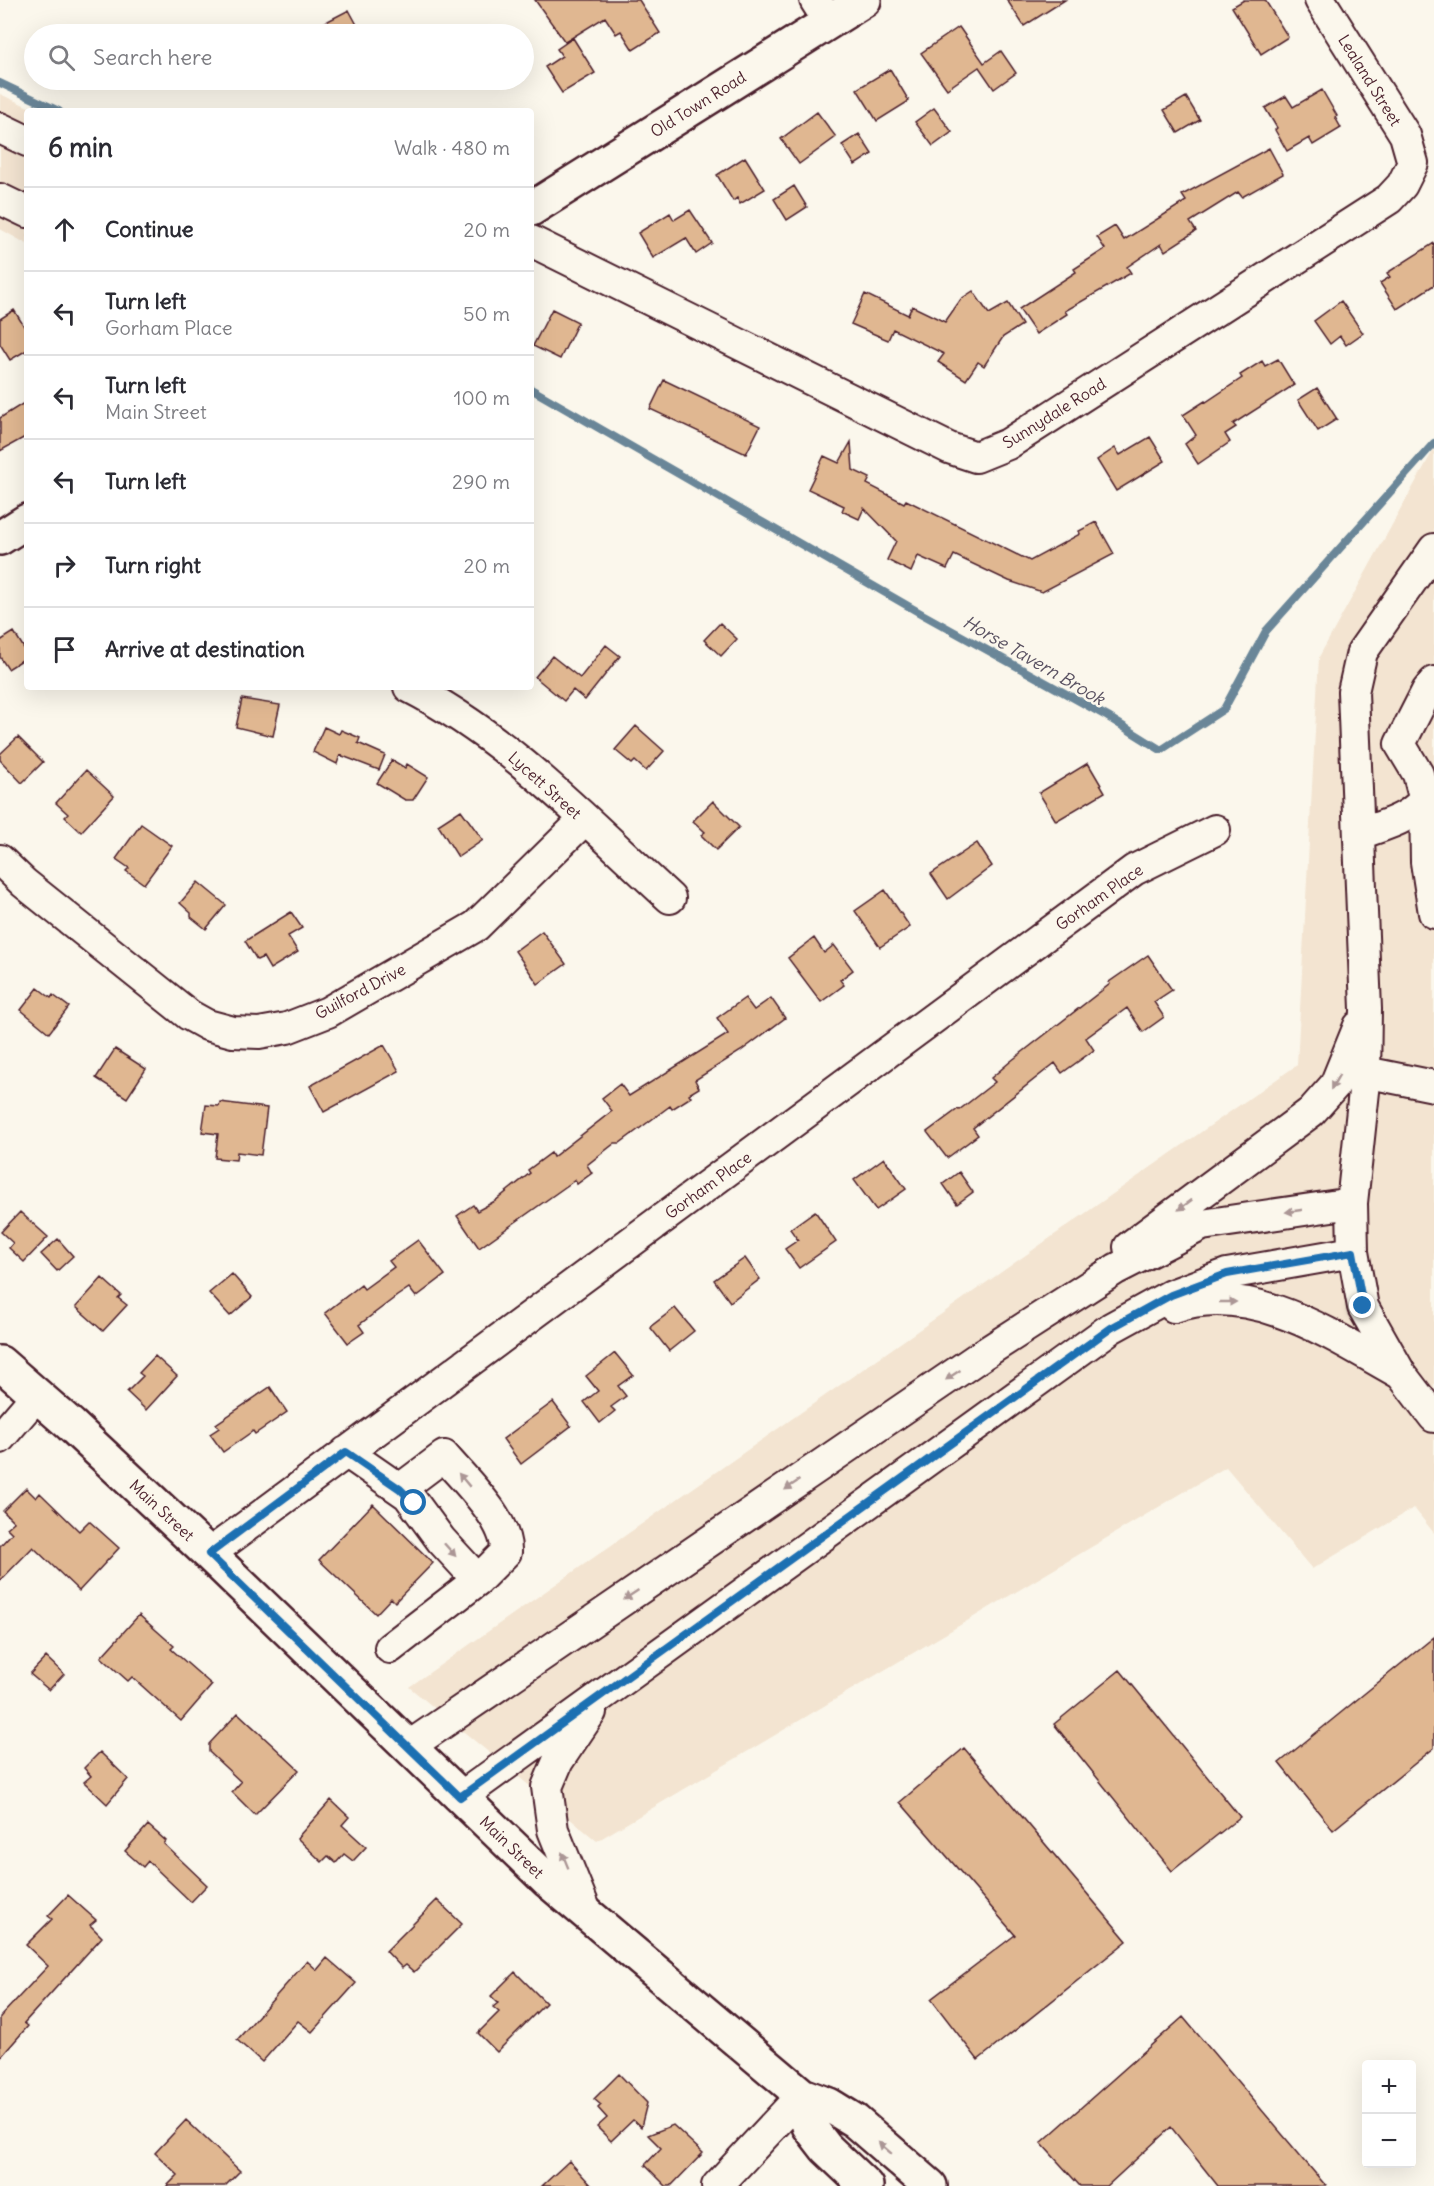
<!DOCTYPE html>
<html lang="en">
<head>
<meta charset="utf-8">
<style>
	body { margin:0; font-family:Delius,sans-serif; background:#f2f2f3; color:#2b2b33 }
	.controls { position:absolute; right:18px; bottom:18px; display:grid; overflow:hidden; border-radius:6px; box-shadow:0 6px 24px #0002 }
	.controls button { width:54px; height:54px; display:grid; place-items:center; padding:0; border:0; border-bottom:2px solid #e1e1e2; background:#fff; color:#2b2b33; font:30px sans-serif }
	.stop { position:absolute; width:18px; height:18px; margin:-14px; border:4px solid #1f6fb2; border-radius:50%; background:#fff }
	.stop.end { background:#1f6fb2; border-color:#fff; box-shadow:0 2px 6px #0008 }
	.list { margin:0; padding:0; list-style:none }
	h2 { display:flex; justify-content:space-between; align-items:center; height:78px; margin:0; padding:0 24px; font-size:26px }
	h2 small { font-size:20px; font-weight:400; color:#7c7c81 }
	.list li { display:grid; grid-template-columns:39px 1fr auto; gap:18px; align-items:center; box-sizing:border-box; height:84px; padding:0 24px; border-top:2px solid #e1e1e2 }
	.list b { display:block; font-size:22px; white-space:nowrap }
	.list p { margin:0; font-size:20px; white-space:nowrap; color:#7c7c81 }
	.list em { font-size:20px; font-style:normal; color:#7c7c81 }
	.icon { flex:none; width:33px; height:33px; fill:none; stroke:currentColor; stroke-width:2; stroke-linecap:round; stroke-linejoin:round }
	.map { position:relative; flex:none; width:1434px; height:2186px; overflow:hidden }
	.search { position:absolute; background:#fff; box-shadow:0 6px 24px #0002; left:24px; top:24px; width:510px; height:66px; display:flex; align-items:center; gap:15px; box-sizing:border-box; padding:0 21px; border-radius:33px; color:#7c7c81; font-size:22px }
	.panel { position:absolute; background:#fff; box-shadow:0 6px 24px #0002; left:24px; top:108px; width:510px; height:582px; border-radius:6px }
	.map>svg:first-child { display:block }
</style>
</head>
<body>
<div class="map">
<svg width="1434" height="2186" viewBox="0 0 1434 2186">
	<rect width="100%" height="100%" fill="#fbf7ec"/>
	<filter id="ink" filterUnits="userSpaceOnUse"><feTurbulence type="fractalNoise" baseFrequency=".0167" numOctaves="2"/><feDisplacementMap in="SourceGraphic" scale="12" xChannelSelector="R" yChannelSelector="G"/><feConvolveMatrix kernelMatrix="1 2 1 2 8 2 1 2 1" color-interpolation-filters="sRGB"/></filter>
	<g filter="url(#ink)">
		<path fill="#f3e4d1" d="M 0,94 L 37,111 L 27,111 L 27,244 L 0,229 Z
			M 1434,449 L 1434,1533 L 1414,1508 L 1312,1569 L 1226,1467 L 597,1841 L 409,1687 L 1297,1065 L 1319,657 Z"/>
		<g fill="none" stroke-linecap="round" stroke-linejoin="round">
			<path stroke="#6a8698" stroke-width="8" d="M 0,83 L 59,111
				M 531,389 L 922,614 L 1108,717 L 1161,750 L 1224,709 L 1266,631 L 1434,443"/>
		</g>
		<path fill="#e0b791" stroke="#4a1f2b" stroke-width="1.5" d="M 535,0 L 639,0 L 660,33 L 633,50 L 621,31 L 616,34 L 605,17 L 565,42 Z
			M 1007,0 L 1065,0 L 1024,26 Z
			M 1244,0 L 1265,0 L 1288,37 L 1261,54 L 1232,7 Z
			M 349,10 L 362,34 L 303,34 Z
			M 959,27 L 984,63 L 1001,51 L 1016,73 L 994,89 L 979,67 L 947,89 L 921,53 Z
			M 573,38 L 595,73 L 562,93 L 545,67 L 562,56 L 557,49 Z
			M 890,69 L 909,101 L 877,121 L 857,89 Z
			M 1322,90 L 1337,116 L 1335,117 L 1341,128 L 1313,145 L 1309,138 L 1287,151 L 1275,130 L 1277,128 L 1265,108 L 1286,96 L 1293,107 Z
			M 1186,97 L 1200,120 L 1178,133 L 1164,110 Z
			M 934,108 L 952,132 L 933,146 L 915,122 Z
			M 817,112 L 836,137 L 799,164 L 781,139 Z
			M 859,134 L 872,154 L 855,165 L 842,145 Z
			M 1269,148 L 1283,174 L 1242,197 L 1238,192 L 1190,222 L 1196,231 L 1165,251 L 1161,244 L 1127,267 L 1131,273 L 1065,311 L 1067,314 L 1036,334 L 1019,309 L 1076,272 L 1074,269 L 1105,249 L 1097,237 L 1115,226 L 1124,240 L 1186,201 L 1182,195 Z
			M 745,157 L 765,189 L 740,204 L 737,198 L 733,201 L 717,175 Z
			M 794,186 L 807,207 L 787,220 L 774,199 Z
			M 690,210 L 712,243 L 696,254 L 686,238 L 653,258 L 638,233 L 670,213 L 674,220 Z
			M 1434,243 L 1434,285 L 1397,309 L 1380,283 L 1390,277 L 1387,273 Z
			M 973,291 L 989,314 L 1008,303 L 1022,325 L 1003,337 L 984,366 L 978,362 L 966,380 L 938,362 L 944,354 L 893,329 L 888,340 L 851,324 L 865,294 L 908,315 L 912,306 L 945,322 L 961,299 Z
			M 1341,301 L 1363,333 L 1346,345 L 1340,336 L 1330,344 L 1314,321 Z
			M 552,309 L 578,322 L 560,359 L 533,346 Z
			M 14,310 L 27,331 L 27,350 L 10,360 L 0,344 L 0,319 Z
			M 1278,359 L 1294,385 L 1233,424 L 1236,427 L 1225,434 L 1230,442 L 1198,464 L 1185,444 L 1196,435 L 1183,415 L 1205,401 L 1206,402 L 1242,378 L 1240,375 L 1262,361 L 1265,366 Z
			M 664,380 L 760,426 L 746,454 L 650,409 Z
			M 1317,388 L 1337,419 L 1318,431 L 1298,400 Z
			M 27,401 L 27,436 L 0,451 L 0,418 Z
			M 1150,437 L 1165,461 L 1116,491 L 1097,460 L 1115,448 L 1120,455 Z
			M 851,442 L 853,470 L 870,478 L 867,484 L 904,503 L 906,500 L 1030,561 L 1080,534 L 1079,531 L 1096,522 L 1114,554 L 1042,592 L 1009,581 L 954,555 L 947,569 L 918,556 L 911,572 L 887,560 L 896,541 L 864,508 L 859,519 L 842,511 L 844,506 L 808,489 L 824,456 L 839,463 Z
			M 720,623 L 737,639 L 721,656 L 704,640 Z
			M 14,632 L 27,653 L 27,657 L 8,669 L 0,657 L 0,641 Z
			M 606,645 L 620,656 L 585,700 L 573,690 L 564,701 L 535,677 L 552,656 L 580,678 Z
			M 242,699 L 280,705 L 273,736 L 236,727 Z
			M 636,726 L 664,751 L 646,771 L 635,761 L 632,764 L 615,750 Z
			M 324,727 L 339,734 L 341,730 L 360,738 L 358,743 L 385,755 L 379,770 L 340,755 L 337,764 L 313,752 Z
			M 18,737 L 43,762 L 22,783 L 0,760 L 0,754 Z
			M 392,760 L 405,768 L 407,764 L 428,777 L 413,800 L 405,800 L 377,783 Z
			M 1088,763 L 1105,792 L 1056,821 L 1039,793 Z
			M 86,770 L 114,796 L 81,832 L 65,817 L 68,814 L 56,803 Z
			M 713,801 L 739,827 L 716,850 L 701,835 L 705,832 L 693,821 Z
			M 461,810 L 483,840 L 458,857 L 438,825 Z
			M 141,824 L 172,846 L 144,884 L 126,871 L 129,868 L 116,859 Z
			M 977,843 L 992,866 L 948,899 L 931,874 Z
			M 198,882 L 226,905 L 206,929 L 191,917 L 191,913 L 180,903 Z
			M 885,890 L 910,927 L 880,947 L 855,911 Z
			M 291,912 L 302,928 L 288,936 L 298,952 L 270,969 L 263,957 L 257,960 L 245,941 Z
			M 542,931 L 566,964 L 538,984 L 515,951 Z
			M 814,938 L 824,953 L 834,945 L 853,970 L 840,980 L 844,985 L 821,1002 L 788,958 Z
			M 1148,955 L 1172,990 L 1154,1002 L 1164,1017 L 1143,1032 L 1127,1008 L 1086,1038 L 1094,1050 L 1062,1073 L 1055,1063 L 973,1128 L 978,1135 L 947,1158 L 927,1132 L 958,1109 L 959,1110 L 995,1082 L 991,1078 L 1011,1061 L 1110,984 L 1109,982 Z
			M 38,988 L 51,998 L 53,995 L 69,1007 L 49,1033 L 21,1010 Z
			M 745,998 L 754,1010 L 771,998 L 785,1018 L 741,1051 L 695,1080 L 699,1088 L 689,1094 L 691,1097 L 672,1109 L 670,1106 L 620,1143 L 615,1143 L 587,1165 L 592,1173 L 577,1184 L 575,1180 L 479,1248 L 457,1216 L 473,1205 L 477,1211 L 495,1201 L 530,1173 L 528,1170 L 551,1153 L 553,1157 L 612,1111 L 602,1098 L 620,1084 L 629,1096 L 728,1034 L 717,1018 Z
			M 384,1045 L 399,1071 L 324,1112 L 310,1086 Z
			M 115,1049 L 146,1069 L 127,1098 L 96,1078 Z
			M 220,1102 L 267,1108 L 261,1155 L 237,1152 L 236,1160 L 215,1158 L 218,1134 L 202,1132 L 206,1105 L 219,1106 Z
			M 884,1158 L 906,1189 L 876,1210 L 854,1180 Z
			M 959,1172 L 973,1192 L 957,1204 L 943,1184 Z
			M 815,1211 L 836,1242 L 799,1268 L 785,1249 L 798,1240 L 790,1229 Z
			M 20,1212 L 48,1237 L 24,1262 L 9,1248 L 13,1243 L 1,1232 Z
			M 58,1239 L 73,1256 L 57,1271 L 41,1254 Z
			M 418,1240 L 445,1275 L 416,1297 L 409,1288 L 397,1296 L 359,1325 L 364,1332 L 348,1343 L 325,1313 L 361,1285 L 364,1289 L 394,1267 L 389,1261 Z
			M 745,1258 L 760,1279 L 730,1302 L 714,1280 Z
			M 232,1274 L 252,1297 L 230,1316 L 209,1293 Z
			M 102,1278 L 121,1295 L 118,1298 L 127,1305 L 103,1331 L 76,1307 Z
			M 675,1308 L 694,1331 L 669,1351 L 650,1327 Z
			M 615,1353 L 633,1375 L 618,1386 L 626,1396 L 611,1407 L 615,1411 L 600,1423 L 584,1402 L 598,1391 L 586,1376 Z
			M 155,1356 L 177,1376 L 146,1410 L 127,1392 L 143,1376 L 139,1373 Z
			M 270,1387 L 287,1412 L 255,1434 L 253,1431 L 223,1452 L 210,1434 L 219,1428 L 216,1424 Z
			M 553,1402 L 571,1426 L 521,1464 L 503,1439 Z
			M 26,1488 L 36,1498 L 40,1493 L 79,1531 L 89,1521 L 119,1548 L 79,1591 L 33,1547 L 0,1581 L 0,1546 L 12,1533 L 7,1528 L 14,1522 L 3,1511 Z
			M 373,1504 L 433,1563 L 395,1602 L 391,1598 L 376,1614 L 319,1560 Z
			M 139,1615 L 174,1646 L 171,1649 L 212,1685 L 181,1721 L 132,1677 L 128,1681 L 101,1657 Z
			M 1434,1637 L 1434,1748 L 1333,1830 L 1279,1763 Z
			M 46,1657 L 64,1674 L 49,1690 L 30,1674 Z
			M 1120,1670 L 1240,1817 L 1172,1871 L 1054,1724 Z
			M 238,1713 L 299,1770 L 255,1815 L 232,1792 L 241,1782 L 209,1752 L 209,1744 Z
			M 964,1748 L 1127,1941 L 978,2060 L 931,1999 L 1015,1935 L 900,1802 Z
			M 100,1752 L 128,1779 L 107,1804 L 84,1782 L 91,1776 L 84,1768 Z
			M 331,1800 L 349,1817 L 342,1825 L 366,1847 L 353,1861 L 344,1854 L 336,1863 L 328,1856 L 322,1862 L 297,1838 Z
			M 148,1825 L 166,1841 L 164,1844 L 207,1885 L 191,1902 L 148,1861 L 143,1867 L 125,1851 Z
			M 68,1895 L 96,1920 L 90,1925 L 102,1937 L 24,2023 L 28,2026 L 0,2058 L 0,2017 L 48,1966 L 26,1945 L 52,1919 L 48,1916 Z
			M 437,1900 L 462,1924 L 414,1972 L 406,1965 L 402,1968 L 386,1951 Z
			M 327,1958 L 356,1983 L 312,2032 L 298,2021 L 262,2062 L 237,2040 L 307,1961 L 317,1970 Z
			M 515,1972 L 546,2003 L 497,2052 L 478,2033 L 499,2012 L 493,2007 L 498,2003 L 491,1996 Z
			M 1183,2017 L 1326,2186 L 1218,2186 L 1171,2127 L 1107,2186 L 1080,2186 L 1041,2143 Z
			M 619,2074 L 647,2103 L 641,2127 L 633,2120 L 611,2141 L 597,2127 L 607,2118 L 598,2108 L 601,2105 L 594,2099 Z
			M 186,2120 L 240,2171 L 225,2186 L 167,2186 L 178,2175 L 155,2153 Z
			M 673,2125 L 703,2153 L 671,2186 L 666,2186 L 645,2165 L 661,2148 L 648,2135 Z
			M 569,2161 L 592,2186 L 542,2186 Z"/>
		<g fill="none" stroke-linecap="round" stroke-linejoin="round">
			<g stroke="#4a1f2b" stroke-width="34">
				<path id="minor" d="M 815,0 L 829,22
					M 0,128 L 27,141
					M 0,199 L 27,212
					M 531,241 L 949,448 L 976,457 L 1008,444 L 1389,199 L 1402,185 L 1413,163 L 1405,135 L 1320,0
					M 1434,549 L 1362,652 L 1353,692 L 1366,1009 L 1365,1082 L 1352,1203 L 1353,1252 L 1363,1307 L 1401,1374 L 1434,1417
					M 1434,682 L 1427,691 L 1400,744 L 1418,774 L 1425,801 L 1426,862 L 1434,913
					M 409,687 C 509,738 588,823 670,898
					M 1359,834 C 1394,822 1409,820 1434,790
					M 0,860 L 24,883 L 189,1015 L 207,1025 L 233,1032 L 259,1033 L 287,1028 L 328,1012 L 476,926 L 584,820
					M 1365,1072 L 1434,1086
					M 1129,1247 L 1311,1112 L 1335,1085 L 1359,1026
					M 1174,1307 C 1253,1280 1334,1337 1401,1374
					M 0,1438 L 37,1395
					M 346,1452 L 408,1495 L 441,1540 L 478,1580
					M 209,1554 L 1134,870 L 1215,830
					M 390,1648 L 478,1580 L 506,1552 C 508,1520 464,1480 444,1456 L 400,1489
					M 408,1747 L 982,1355 L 1116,1269 L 1202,1225 L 1352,1203
					M 461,1797 L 1111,1328 L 1171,1295 L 1227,1274 L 1353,1252
					M 587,1914 L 553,1830 L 547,1787 L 558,1761 L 591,1712
					M 717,2186 L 802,2095"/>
			</g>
			<g stroke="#4a1f2b" stroke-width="38">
				<path id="major" d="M 531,209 L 864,0
					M 0,538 L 27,521
					M 0,1363 L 71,1425 L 209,1554 L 548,1881 L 802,2095 L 829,2105 L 855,2121 L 930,2186
					M 802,2095 L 809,2126 L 826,2148 L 866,2186"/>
			</g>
			<use href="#minor" stroke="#fbf7ec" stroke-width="30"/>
			<use href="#major" stroke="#fbf7ec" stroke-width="33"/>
		</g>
		<defs><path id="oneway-solid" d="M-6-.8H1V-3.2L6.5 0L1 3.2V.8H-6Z" transform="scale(1.5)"/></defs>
		<g fill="#ab9695">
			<use href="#oneway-solid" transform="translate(1335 1082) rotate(120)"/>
			<use href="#oneway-solid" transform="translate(1185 1205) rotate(143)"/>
			<use href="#oneway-solid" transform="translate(1294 1211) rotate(172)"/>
			<use href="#oneway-solid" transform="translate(1228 1302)"/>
			<use href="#oneway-solid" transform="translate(953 1375) rotate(146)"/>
			<use href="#oneway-solid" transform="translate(464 1480) rotate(-130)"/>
			<use href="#oneway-solid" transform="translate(792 1485) rotate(146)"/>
			<use href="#oneway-solid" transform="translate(450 1550) rotate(48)"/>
			<use href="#oneway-solid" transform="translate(631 1595) rotate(146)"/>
			<use href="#oneway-solid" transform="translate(565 1860) rotate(-112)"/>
			<use href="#oneway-solid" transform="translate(885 2148) rotate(-139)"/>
		</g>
	</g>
	<g fill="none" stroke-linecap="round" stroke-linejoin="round" filter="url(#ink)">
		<path stroke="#1f6fb2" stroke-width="8" d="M 414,1503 L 400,1489 L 346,1452 L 209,1554 L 460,1797 L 1111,1328 L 1171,1295 L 1227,1274 L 1353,1252 L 1363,1306"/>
	</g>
	<g text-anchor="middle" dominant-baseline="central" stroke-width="5" stroke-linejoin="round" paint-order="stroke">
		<g font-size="16" fill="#4a1f2b" stroke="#fbf7ec">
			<text transform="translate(1370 80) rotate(58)">Lealand Street</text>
			<text transform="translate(698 104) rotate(-32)">Old Town Road</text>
			<text transform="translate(1054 413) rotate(-32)">Sunnydale Road</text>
			<text transform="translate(545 785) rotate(42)">Lycett Street</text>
			<text transform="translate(1099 897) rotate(-35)">Gorham Place</text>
			<text transform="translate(360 991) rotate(-28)">Guilford Drive</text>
			<text transform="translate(708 1185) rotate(-36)">Gorham Place</text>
			<text transform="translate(162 1510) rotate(43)">Main Street</text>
			<text transform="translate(512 1847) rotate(44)">Main Street</text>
		</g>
		<g font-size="18" font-style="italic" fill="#5a5262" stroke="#fbf7ec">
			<text transform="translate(1034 660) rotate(30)">Horse Tavern Brook</text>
		</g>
	</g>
</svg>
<div class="controls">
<button>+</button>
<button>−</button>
</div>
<div class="stop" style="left:414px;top:1503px"></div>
<div class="stop end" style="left:1363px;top:1306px"></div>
<div class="search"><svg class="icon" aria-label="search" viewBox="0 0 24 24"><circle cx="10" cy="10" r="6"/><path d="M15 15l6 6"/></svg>Search here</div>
<section class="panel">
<h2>6 min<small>Walk · 480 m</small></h2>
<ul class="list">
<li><svg class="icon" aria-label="ahead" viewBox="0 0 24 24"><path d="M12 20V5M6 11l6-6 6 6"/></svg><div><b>Continue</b></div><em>20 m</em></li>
<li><svg class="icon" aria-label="left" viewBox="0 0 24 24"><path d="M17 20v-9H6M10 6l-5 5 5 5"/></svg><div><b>Turn left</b><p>Gorham Place</p></div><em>50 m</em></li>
<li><svg class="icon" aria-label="left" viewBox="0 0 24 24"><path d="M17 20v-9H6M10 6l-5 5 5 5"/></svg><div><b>Turn left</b><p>Main Street</p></div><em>100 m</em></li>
<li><svg class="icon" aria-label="left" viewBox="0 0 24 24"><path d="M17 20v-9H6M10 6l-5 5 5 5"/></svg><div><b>Turn left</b></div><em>290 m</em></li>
<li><svg class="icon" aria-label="right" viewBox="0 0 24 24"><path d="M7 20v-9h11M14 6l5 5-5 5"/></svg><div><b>Turn right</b></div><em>20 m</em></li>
<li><svg class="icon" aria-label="arrive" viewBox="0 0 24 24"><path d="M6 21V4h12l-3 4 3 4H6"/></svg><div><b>Arrive at destination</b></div></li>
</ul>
</section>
</div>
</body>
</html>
